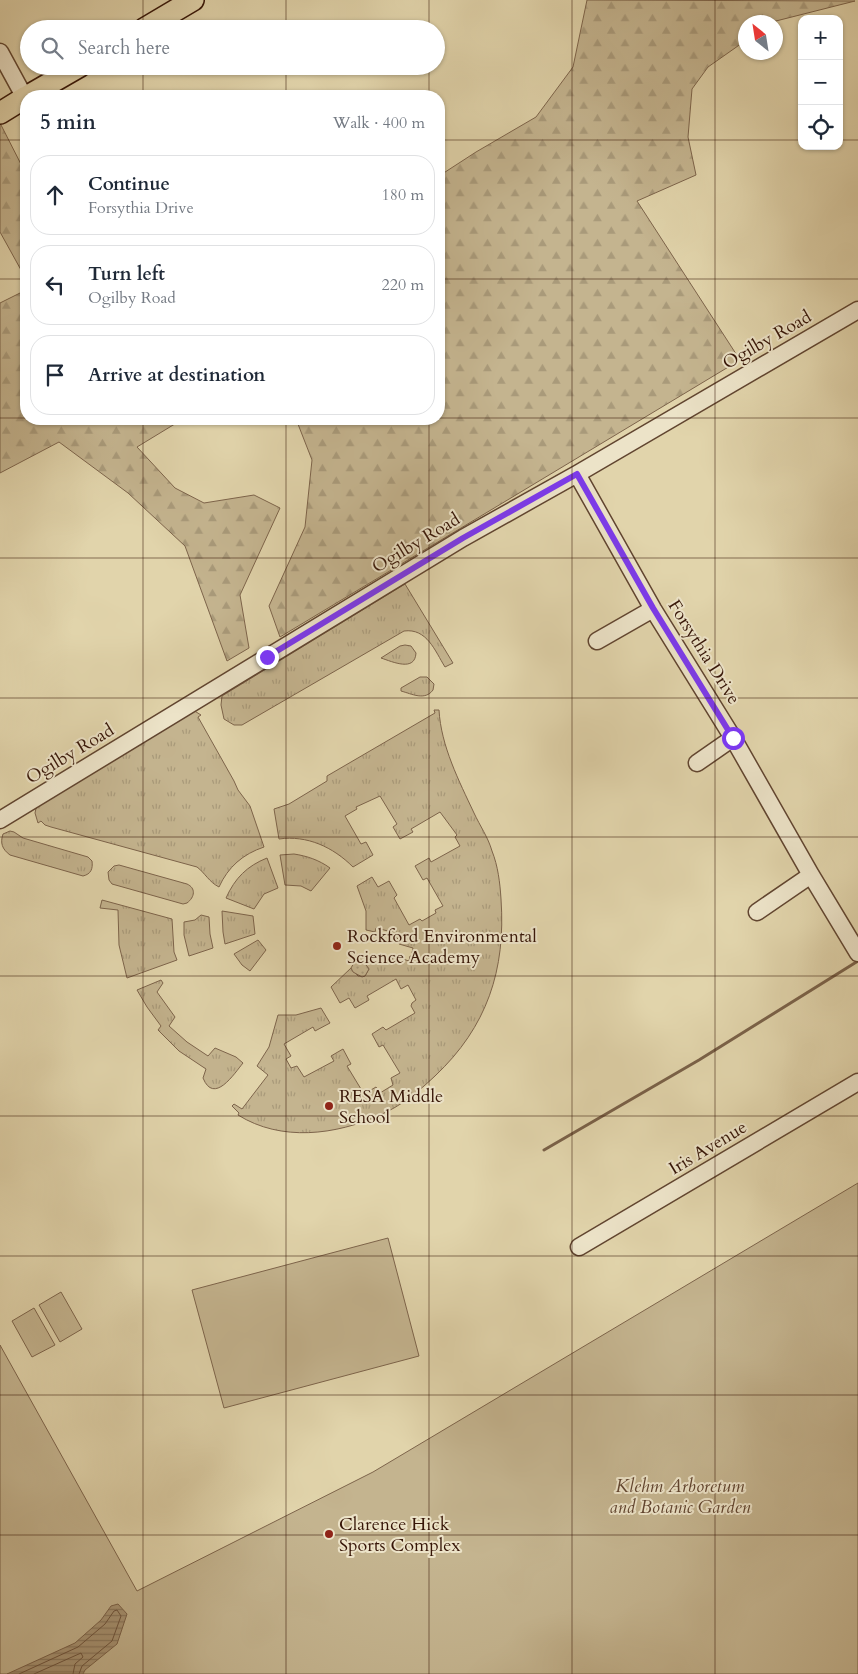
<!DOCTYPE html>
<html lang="en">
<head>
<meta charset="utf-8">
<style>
	body { margin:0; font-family:Cardo,serif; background:#f6f6f7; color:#1f2937 }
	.controls { position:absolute; right:15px; top:15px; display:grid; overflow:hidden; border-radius:10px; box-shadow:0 1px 4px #0004 }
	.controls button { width:45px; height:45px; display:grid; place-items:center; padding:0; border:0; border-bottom:1px solid #e0e1e3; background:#fff; color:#1f2937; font:25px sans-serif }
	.compass { position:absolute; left:738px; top:15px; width:45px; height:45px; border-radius:50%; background:#fff; box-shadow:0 1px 4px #0004; rotate:330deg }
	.stop { position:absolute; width:15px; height:15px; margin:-11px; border:4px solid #7c3aed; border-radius:50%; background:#fff }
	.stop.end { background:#7c3aed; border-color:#fff; box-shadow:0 1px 5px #0008 }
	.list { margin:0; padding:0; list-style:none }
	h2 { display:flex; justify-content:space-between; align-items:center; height:65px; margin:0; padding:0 20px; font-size:21px }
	h2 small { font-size:16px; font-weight:400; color:#747a83 }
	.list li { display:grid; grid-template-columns:32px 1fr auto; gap:15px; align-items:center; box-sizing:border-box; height:80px; margin:0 10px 10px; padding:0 10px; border:1px solid #e0e1e3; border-radius:20px }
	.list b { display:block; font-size:19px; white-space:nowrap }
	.list p { margin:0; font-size:16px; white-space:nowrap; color:#747a83 }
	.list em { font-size:16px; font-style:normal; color:#747a83 }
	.icon { flex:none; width:28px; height:28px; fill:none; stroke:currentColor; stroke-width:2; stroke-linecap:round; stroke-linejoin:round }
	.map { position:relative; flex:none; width:858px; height:1674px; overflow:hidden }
	.search { position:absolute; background:#fff; box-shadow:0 1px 4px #0004; left:20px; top:20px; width:425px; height:55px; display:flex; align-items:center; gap:12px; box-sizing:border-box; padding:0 18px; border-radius:28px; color:#747a83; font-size:19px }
	.panel { position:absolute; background:#fff; box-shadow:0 1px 4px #0004; left:20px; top:90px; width:425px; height:335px; border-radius:20px }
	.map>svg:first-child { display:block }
</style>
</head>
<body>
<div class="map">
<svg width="858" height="1674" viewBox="0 0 858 1674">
	<defs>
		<pattern id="grass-tufts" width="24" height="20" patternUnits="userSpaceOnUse" patternTransform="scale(1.25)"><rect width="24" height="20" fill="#c4b48f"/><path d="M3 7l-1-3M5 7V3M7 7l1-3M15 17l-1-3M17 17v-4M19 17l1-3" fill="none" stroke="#a99a7a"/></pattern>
		<pattern id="forest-firs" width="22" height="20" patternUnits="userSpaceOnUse" patternTransform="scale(1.25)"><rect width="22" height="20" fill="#c4b48f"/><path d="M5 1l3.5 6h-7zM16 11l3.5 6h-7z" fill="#a99a7a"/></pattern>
		<pattern id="garden-dots" width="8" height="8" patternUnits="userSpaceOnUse" patternTransform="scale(1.25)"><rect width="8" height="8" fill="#c4b48f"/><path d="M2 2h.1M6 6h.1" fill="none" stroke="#a99a7a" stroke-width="1.8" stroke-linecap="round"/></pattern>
		<pattern id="water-rules" width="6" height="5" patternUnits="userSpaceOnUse" patternTransform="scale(1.25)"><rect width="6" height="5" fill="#a79373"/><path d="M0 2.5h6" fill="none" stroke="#89775c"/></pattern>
	</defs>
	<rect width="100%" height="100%" fill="#e1d4ab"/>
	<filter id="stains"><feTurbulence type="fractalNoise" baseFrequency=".004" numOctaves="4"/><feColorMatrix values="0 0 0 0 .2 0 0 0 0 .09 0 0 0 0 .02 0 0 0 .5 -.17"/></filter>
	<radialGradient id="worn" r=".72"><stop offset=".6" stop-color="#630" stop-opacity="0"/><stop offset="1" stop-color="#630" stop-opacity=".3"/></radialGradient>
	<path fill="url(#grass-tufts)" stroke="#7d644b" d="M 405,584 L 453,663 L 445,667 C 435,651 427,628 404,631 L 242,725 L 234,725 L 224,719 L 221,705 L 222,696 Z
		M 405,645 L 411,646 L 416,653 C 415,672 393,662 381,658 L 400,646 Z
		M 420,677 L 427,677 L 434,684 L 433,690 C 425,701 412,694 401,691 L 401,688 Z
		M 193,710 L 201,715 L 198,717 L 234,781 L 238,790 L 250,806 L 264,847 C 243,854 228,867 219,887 C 209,882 205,873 197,867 L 51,827 L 45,825 L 41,821 L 38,823 L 35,813 L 37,804 Z
		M 434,710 L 439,710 C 441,746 459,781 474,813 C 480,826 488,837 492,851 C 498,866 500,883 501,899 C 506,970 487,1027 435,1076 C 418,1092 401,1106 380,1115 C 336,1135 281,1142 238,1115 L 239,1113 L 232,1106 L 234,1104 L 242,1109 L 268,1075 L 257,1066 L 269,1047 L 278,1015 L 296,1015 L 321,1008 L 330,1023 L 315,1031 L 313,1027 L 284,1044 L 291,1056 L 286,1059 L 291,1068 L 297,1066 L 304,1077 L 334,1061 L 331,1056 L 343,1049 L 351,1064 L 347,1066 L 364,1094 L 376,1087 L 380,1093 L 393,1085 L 391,1078 L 400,1073 L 383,1045 L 379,1047 L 372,1034 L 383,1027 L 386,1030 L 415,1013 L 411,1006 L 412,1003 L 416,1000 L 408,985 L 401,989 L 396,979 L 367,996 L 369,1000 L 355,1008 L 349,998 L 340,1003 L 331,987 L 351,968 L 358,976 L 365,976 L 369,969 L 366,965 L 368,961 L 379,964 L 380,960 L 391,962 L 393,956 L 409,961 L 410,956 L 413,957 L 414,954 L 412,953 L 413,948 L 399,944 L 400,941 L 397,938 L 388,935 L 388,931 L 376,928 L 375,932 L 366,930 L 366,911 L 357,886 L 372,877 L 378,887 L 389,881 L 397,895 L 394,898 L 409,925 L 420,919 L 422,921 L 436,913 L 435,910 L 443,906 L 427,878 L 423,880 L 415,866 L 429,858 L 431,862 L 460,846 L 455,837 L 457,835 L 440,812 L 411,829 L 413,832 L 400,839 L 393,827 L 397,824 L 380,796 L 356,807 L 357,809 L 345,816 L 361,844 L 366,842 L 373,855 L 353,867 C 333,847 307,835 279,839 L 274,809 L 289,804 L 327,781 L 327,776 L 435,713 Z
		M 10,831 L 14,832 L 23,838 L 88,857 L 92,861 C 93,869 91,874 83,876 L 10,855 C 2,849 0,843 3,834 Z
		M 294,854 C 307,856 319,860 330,868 L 311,891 L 301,886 L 285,885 L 280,855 Z
		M 267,858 L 278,888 L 264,894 L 254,909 L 226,898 C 235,878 247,866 267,858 Z
		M 119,865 L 187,884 C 196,888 195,897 187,903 L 183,904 L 112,884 L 109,880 L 108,872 L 114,866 Z
		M 102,900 L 172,919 L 174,952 L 177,960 L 127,978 L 119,945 L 118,910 L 100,908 Z
		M 222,911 L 253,916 L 255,934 L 225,944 L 223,932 Z
		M 201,915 L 209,917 L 210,934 L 213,948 L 189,956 L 184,935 L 184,922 L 195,920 Z
		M 258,940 L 266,950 L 250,971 L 242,965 L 234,954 Z
		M 161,980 L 163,983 L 157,992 L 175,1017 L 169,1026 L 187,1042 L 208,1056 L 215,1048 L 236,1057 L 243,1063 C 234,1074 214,1105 203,1078 L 206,1069 L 179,1051 L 158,1030 L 161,1026 L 147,1007 L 137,990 Z"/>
	<path fill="url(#forest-firs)" stroke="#7d644b" d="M 587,0 L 855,1 L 772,22 L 746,22 L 745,41 L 708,67 L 692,89 L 688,137 L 696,175 L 637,201 L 740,360 L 280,637 L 269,606 L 305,527 L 312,460 L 296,419 L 439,419 L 439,176 L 476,152 L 536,117 L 573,67 Z
		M 0,123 L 26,174 L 26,279 L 0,232 Z
		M 26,290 L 26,419 L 183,419 L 137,447 L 175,488 L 204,503 L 254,495 L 280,508 L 240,595 L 249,648 L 227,661 L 185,546 L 128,493 L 59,442 L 0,473 L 0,303 Z"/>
	<path fill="#c4b48f" stroke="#7d644b" d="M 858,1183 L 858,1674 L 0,1674 L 0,1345 L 137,1591 L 373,1472 Z
		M 388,1238 L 419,1356 L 224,1408 L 192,1290 Z
		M 61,1292 L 82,1329 L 60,1342 L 39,1305 Z
		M 34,1308 L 55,1345 L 32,1357 L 12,1321 Z"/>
	<path fill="url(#garden-dots)" stroke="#7d644b" d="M 359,954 L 369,957 L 366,965 L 369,969 L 365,976 L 362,977 L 353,972 L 351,968 Z"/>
	<path fill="url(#water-rules)" stroke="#7a6148" d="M 118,1604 L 127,1614 L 117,1644 L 85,1670 L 83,1674 L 7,1674 L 75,1643 L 101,1620 L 111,1606 Z"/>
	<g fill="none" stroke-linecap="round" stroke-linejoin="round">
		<path stroke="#6e543d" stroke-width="1" d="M 19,1674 L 78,1647 L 105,1624 L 114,1611 L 117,1610 L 121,1616 L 112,1641 L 82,1666 L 79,1674
			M 34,1674 L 81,1653 L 83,1657 L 75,1664 L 73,1674"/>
		<path stroke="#7a6148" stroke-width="3" d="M 544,1150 L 699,1060 L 858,961"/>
		<g stroke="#614530" stroke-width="19">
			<path id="minor" d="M 0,52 L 25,98
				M 577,474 L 653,609 L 733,738 L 811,875 L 858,953
				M 597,641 L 653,609
				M 697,763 L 733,738
				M 0,820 L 463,538 L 577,474 L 858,310
				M 757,912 L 811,875
				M 579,1247 L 858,1082"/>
		</g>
		<g stroke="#361507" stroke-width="24">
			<path id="major" d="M 144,29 L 193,0
				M 28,96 L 80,66
				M 0,113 L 26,97"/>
		</g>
		<use href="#minor" stroke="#ece3c8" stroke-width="16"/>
		<use href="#major" stroke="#e1d4ab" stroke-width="21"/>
	</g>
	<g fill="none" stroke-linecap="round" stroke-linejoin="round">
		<path stroke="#7c3aed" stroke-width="6" d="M 267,657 L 463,538 L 577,474 L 653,608 L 733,738"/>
	</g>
	<path fill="none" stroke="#361507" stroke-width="1" stroke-opacity="0.55" d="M 143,0 L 143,29M 286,0 L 286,29M 429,0 L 429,29M 572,0 L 572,1674M 715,0 L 715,1674M 143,66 L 143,96M 286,66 L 286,96M 429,66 L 429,96M 0,140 L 26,140M 439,140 L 802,140M 839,140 L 858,140M 0,279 L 26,279M 439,279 L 858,279M 0,418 L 26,418M 439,418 L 858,418M 143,419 L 143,1674M 286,419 L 286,1674M 429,419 L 429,1674M 0,558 L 858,558M 0,698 L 858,698M 0,837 L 858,837M 0,976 L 858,976M 0,1116 L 858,1116M 0,1256 L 858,1256M 0,1395 L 858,1395M 0,1535 L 858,1535"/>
	<g fill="#8f2418" stroke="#ece3c8" stroke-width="2">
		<circle cx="337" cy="946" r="5"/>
		<circle cx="329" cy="1106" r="5"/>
		<circle cx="329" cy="1534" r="5"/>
	</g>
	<g text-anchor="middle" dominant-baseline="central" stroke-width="4" stroke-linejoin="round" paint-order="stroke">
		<g font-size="18" fill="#361507" stroke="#ece3c8">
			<text transform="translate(767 340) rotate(-30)">Ogilby Road</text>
			<text transform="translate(416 543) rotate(-31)">Ogilby Road</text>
			<text transform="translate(704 652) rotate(58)">Forsythia Drive</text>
			<text transform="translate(70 754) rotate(-31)">Ogilby Road</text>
			<text transform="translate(708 1148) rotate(-31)">Iris Avenue</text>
		</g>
		<g font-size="18" fill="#361507" stroke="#ece3c8" text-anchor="start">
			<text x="347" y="936">Rockford Environmental<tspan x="347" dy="21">Science Academy</tspan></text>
			<text x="339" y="1096">RESA Middle<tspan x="339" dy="21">School</tspan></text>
			<text x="339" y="1524">Clarence Hick<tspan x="339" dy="21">Sports Complex</tspan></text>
		</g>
		<g font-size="18" font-style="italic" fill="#614530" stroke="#ece3c8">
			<text x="680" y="1486">Klehm Arboretum<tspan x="680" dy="21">and Botanic Garden</tspan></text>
		</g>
	</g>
	<rect width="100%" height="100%" filter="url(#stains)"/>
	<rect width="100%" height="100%" fill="url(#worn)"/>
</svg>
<div class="controls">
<button>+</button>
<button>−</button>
<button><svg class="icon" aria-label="locate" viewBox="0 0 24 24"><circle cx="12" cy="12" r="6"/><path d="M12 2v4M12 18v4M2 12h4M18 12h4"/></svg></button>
</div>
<svg class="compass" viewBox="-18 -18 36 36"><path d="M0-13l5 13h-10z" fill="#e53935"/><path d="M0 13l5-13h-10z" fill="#747a83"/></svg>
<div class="stop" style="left:733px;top:738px"></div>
<div class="stop end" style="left:267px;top:657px"></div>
<div class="search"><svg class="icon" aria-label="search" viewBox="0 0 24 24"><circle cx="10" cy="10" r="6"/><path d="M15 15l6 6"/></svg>Search here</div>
<section class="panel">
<h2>5 min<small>Walk · 400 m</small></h2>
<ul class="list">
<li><svg class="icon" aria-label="ahead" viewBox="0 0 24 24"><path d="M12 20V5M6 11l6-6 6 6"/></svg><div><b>Continue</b><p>Forsythia Drive</p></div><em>180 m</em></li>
<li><svg class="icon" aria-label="left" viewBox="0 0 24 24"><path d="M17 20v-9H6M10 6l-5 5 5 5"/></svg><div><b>Turn left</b><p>Ogilby Road</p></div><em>220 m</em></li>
<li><svg class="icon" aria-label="arrive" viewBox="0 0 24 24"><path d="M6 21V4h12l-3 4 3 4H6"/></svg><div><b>Arrive at destination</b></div></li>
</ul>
</section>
</div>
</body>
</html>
